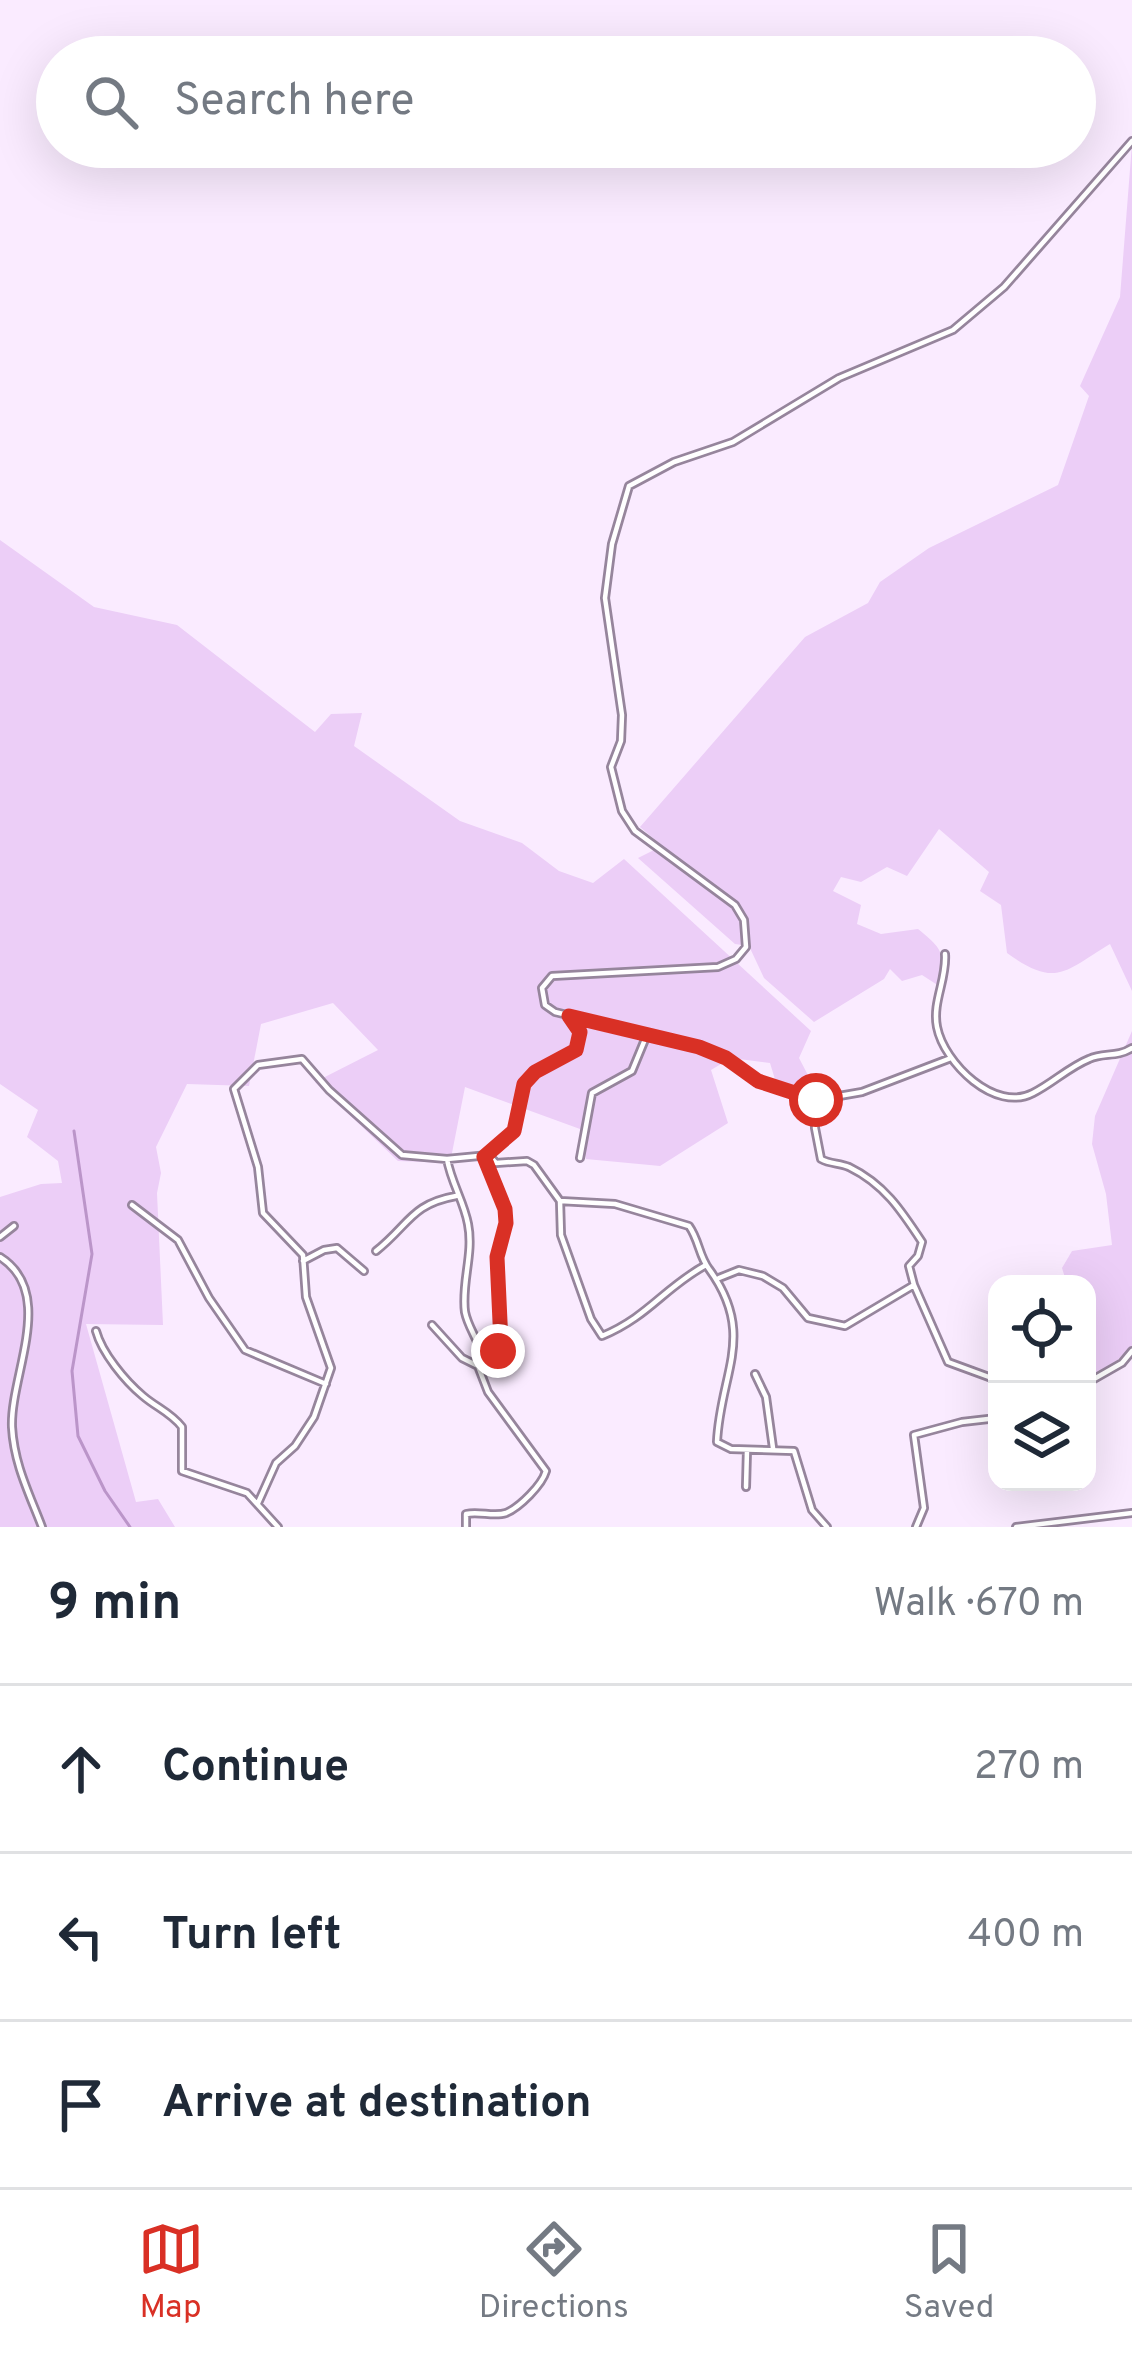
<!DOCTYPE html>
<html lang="en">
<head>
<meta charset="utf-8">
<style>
	body { margin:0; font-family:Overpass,sans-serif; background:#f2f2f3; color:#1f2937 }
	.controls { position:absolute; right:36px; bottom:36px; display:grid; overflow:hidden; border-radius:24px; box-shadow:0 12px 48px #0002 }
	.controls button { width:108px; height:108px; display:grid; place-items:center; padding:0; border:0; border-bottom:3px solid #e0e1e3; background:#fff; color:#1f2937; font:60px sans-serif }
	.stop { position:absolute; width:36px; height:36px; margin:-27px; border:9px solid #d93025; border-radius:50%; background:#fff }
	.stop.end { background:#d93025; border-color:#fff; box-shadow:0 3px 12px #0008 }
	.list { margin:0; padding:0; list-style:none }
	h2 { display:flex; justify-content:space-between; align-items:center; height:156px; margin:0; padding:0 48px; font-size:51px }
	h2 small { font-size:39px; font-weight:400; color:#747a83 }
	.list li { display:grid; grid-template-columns:78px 1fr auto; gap:36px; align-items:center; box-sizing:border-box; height:168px; padding:0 48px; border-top:3px solid #e0e1e3 }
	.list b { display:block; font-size:45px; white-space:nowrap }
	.list em { font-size:39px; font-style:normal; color:#747a83 }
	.icon { flex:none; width:66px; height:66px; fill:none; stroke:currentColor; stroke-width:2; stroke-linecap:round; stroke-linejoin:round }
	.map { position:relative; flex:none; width:1132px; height:1527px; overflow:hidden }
	.search { position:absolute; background:#fff; box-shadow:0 12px 48px #0002; left:36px; right:36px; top:36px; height:132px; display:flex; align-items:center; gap:30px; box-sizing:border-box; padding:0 42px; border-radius:66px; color:#747a83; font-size:45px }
	.sheet { height:660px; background:#fff }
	nav { display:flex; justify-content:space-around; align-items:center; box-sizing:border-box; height:168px; border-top:3px solid #e0e1e3; background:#fff; font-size:33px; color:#747a83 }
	nav a { display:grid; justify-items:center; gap:6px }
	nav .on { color:#d93025 }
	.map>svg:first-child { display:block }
</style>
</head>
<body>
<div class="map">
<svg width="1132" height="1527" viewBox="0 0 1132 1527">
	<rect width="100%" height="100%" fill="#faebff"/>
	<path fill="#eccef7" d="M 1132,144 L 1132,991 L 1110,944 C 1064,972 1056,988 1007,953 L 1001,905 L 980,891 L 989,872 L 939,829 L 907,876 L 887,867 L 861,882 L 841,877 L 833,891 L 861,905 L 857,924 L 881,934 L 918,929 C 943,949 946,954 939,986 L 922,975 L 902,981 L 890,969 L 884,979 L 814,1022 L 764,978 L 749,946 L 735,944 L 638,858 L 662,846 L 640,827 L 805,637 L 868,603 L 880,582 L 929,548 L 1058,485 L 1089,396 L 1080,386 L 1120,297 Z
		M 0,540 L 94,607 L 177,625 L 315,732 L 331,714 L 362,713 L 354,746 L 460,821 L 522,843 L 559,871 L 593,883 L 624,859 L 811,1031 L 799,1058 L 810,1079 L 791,1096 L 777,1086 L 770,1063 L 731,1058 L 711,1070 L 728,1123 L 660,1166 L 586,1159 L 580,1129 L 465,1087 L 450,1163 L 398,1161 L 315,1082 L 378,1050 L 333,1003 L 261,1024 L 249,1086 L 187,1084 L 156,1147 L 161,1173 L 157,1193 L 163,1325 L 86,1324 L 136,1502 L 158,1499 L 175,1527 L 0,1527 L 0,1197 L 41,1184 L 62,1183 L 58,1161 L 27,1137 L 38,1110 L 0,1084 Z
		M 1132,1031 L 1132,1347 L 1108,1369 L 1087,1379 L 1087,1284 L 1067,1284 L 1062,1268 L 1072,1251 L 1112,1245 L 1106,1194 L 1092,1144 L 1095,1116 Z"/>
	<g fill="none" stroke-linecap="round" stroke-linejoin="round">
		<path stroke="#bb95c9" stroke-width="3" d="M 74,1131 L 92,1254 L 72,1371 L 78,1436 L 105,1491 L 130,1527"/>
		<g stroke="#96859c" stroke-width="10">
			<path id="street" d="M 945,954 C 947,979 932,1002 937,1027 C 944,1063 995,1113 1033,1093 C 1053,1083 1069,1067 1089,1059 C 1104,1052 1116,1058 1132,1048
				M 951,1058 L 862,1092 L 816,1100 L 758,1081 L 726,1058 L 699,1047 L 555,1012 L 545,1005 L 542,988 L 552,976 L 718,967 L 736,959 L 746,947 L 744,920 L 735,905 L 635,831 L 622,811 L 611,767 L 621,741 L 622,715 L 605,598 L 612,544 L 629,486 L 674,462 L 733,442 L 839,378 L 953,330 L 1004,287 L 1132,141
				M 489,1155 L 514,1131 L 524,1083 L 535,1072 L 576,1050 L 580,1032 L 574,1020
				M 580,1158 L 592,1093 L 632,1071 L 646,1037
				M 447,1159 C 451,1182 464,1202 468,1224 C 474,1254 461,1283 465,1312 C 469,1332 484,1345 482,1367
				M 560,1201 L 615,1204 L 689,1226 C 699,1240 699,1256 709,1269 C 757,1335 720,1373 717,1442 L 731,1449 L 794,1451 L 812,1510 L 827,1527
				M 132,1205 L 178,1240 L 209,1298 L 245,1350 L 326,1384
				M 0,1237 L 14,1226
				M 376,1251 C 409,1225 411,1204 456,1196
				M 0,1257 C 57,1293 10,1375 12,1427 C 14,1464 29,1493 42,1527
				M 303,1261 L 324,1250 L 337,1248 L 364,1271
				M 719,1278 L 739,1270 L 763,1276 L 783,1288 L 808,1318 L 845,1326 L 914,1285 L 909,1266 L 918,1256 L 922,1242 C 901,1210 884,1184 849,1167 C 839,1163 830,1164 821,1159 L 815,1128 L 816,1100
				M 914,1285 L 948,1362 L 997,1380
				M 432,1325 L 462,1358 L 478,1366 L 488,1392 L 546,1471 C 542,1485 520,1507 506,1513 C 494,1517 479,1511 466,1514 L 466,1527
				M 96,1331 C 102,1353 125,1381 143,1396 C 157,1408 170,1412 182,1427 L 182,1471 L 247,1493 L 278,1527
				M 478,1366 L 491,1359 L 501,1343 L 497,1257 L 506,1223 L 505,1209 L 484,1157
				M 755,1374 L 766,1397 L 773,1448
				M 1087,1383 L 1122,1363 L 1132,1351
				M 746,1487 L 747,1450
				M 258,1503 L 276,1463 L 295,1446 L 314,1417 L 331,1368 L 306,1297 L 303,1255 L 263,1213 L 258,1167 L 234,1089 L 258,1065 L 302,1059 L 329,1090 L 402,1155 L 447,1159 L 489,1155 L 496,1163 L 527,1161 L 534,1165 L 560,1201 L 561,1235 L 591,1319 L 602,1336 C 648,1317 665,1287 706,1265
				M 916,1527 L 924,1508 L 914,1435 L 962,1422 L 997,1418
				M 1016,1527 L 1132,1513"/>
		</g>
		<use href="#street" stroke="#fff" stroke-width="4.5"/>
	</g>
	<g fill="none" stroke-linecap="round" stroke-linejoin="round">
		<path stroke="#d93025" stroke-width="15" d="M 498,1351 L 501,1343 L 497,1257 L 506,1223 L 505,1209 L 484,1157 L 514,1131 L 524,1084 L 535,1072 L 576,1050 L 580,1032 L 569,1016 L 699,1047 L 726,1058 L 758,1081 L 816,1100"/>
	</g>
</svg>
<div class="controls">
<button><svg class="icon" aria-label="locate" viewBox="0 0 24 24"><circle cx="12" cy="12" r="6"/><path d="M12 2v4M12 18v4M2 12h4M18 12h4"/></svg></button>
<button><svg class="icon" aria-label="layers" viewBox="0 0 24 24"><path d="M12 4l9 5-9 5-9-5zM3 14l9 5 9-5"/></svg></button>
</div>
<div class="stop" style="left:816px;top:1100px"></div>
<div class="stop end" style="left:498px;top:1351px"></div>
<div class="search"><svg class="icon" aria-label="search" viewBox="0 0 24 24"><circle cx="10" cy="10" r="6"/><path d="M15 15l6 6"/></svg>Search here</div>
</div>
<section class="sheet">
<h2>9 min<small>Walk · 670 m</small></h2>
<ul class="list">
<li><svg class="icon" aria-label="ahead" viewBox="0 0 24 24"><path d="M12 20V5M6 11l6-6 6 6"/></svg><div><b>Continue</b></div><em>270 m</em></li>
<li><svg class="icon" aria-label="left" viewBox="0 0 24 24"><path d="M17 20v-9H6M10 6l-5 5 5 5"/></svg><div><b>Turn left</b></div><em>400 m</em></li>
<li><svg class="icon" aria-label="arrive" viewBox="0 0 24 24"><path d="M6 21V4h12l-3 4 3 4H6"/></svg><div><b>Arrive at destination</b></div></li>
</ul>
</section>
<nav>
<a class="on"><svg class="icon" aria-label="map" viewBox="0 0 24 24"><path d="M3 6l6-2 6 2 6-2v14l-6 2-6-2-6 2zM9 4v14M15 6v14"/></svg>Map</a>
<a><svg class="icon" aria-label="directions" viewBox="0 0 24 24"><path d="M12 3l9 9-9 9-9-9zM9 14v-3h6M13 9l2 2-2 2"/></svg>Directions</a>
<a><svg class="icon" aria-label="saved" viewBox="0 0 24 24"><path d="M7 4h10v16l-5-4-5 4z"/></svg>Saved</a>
</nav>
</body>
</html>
